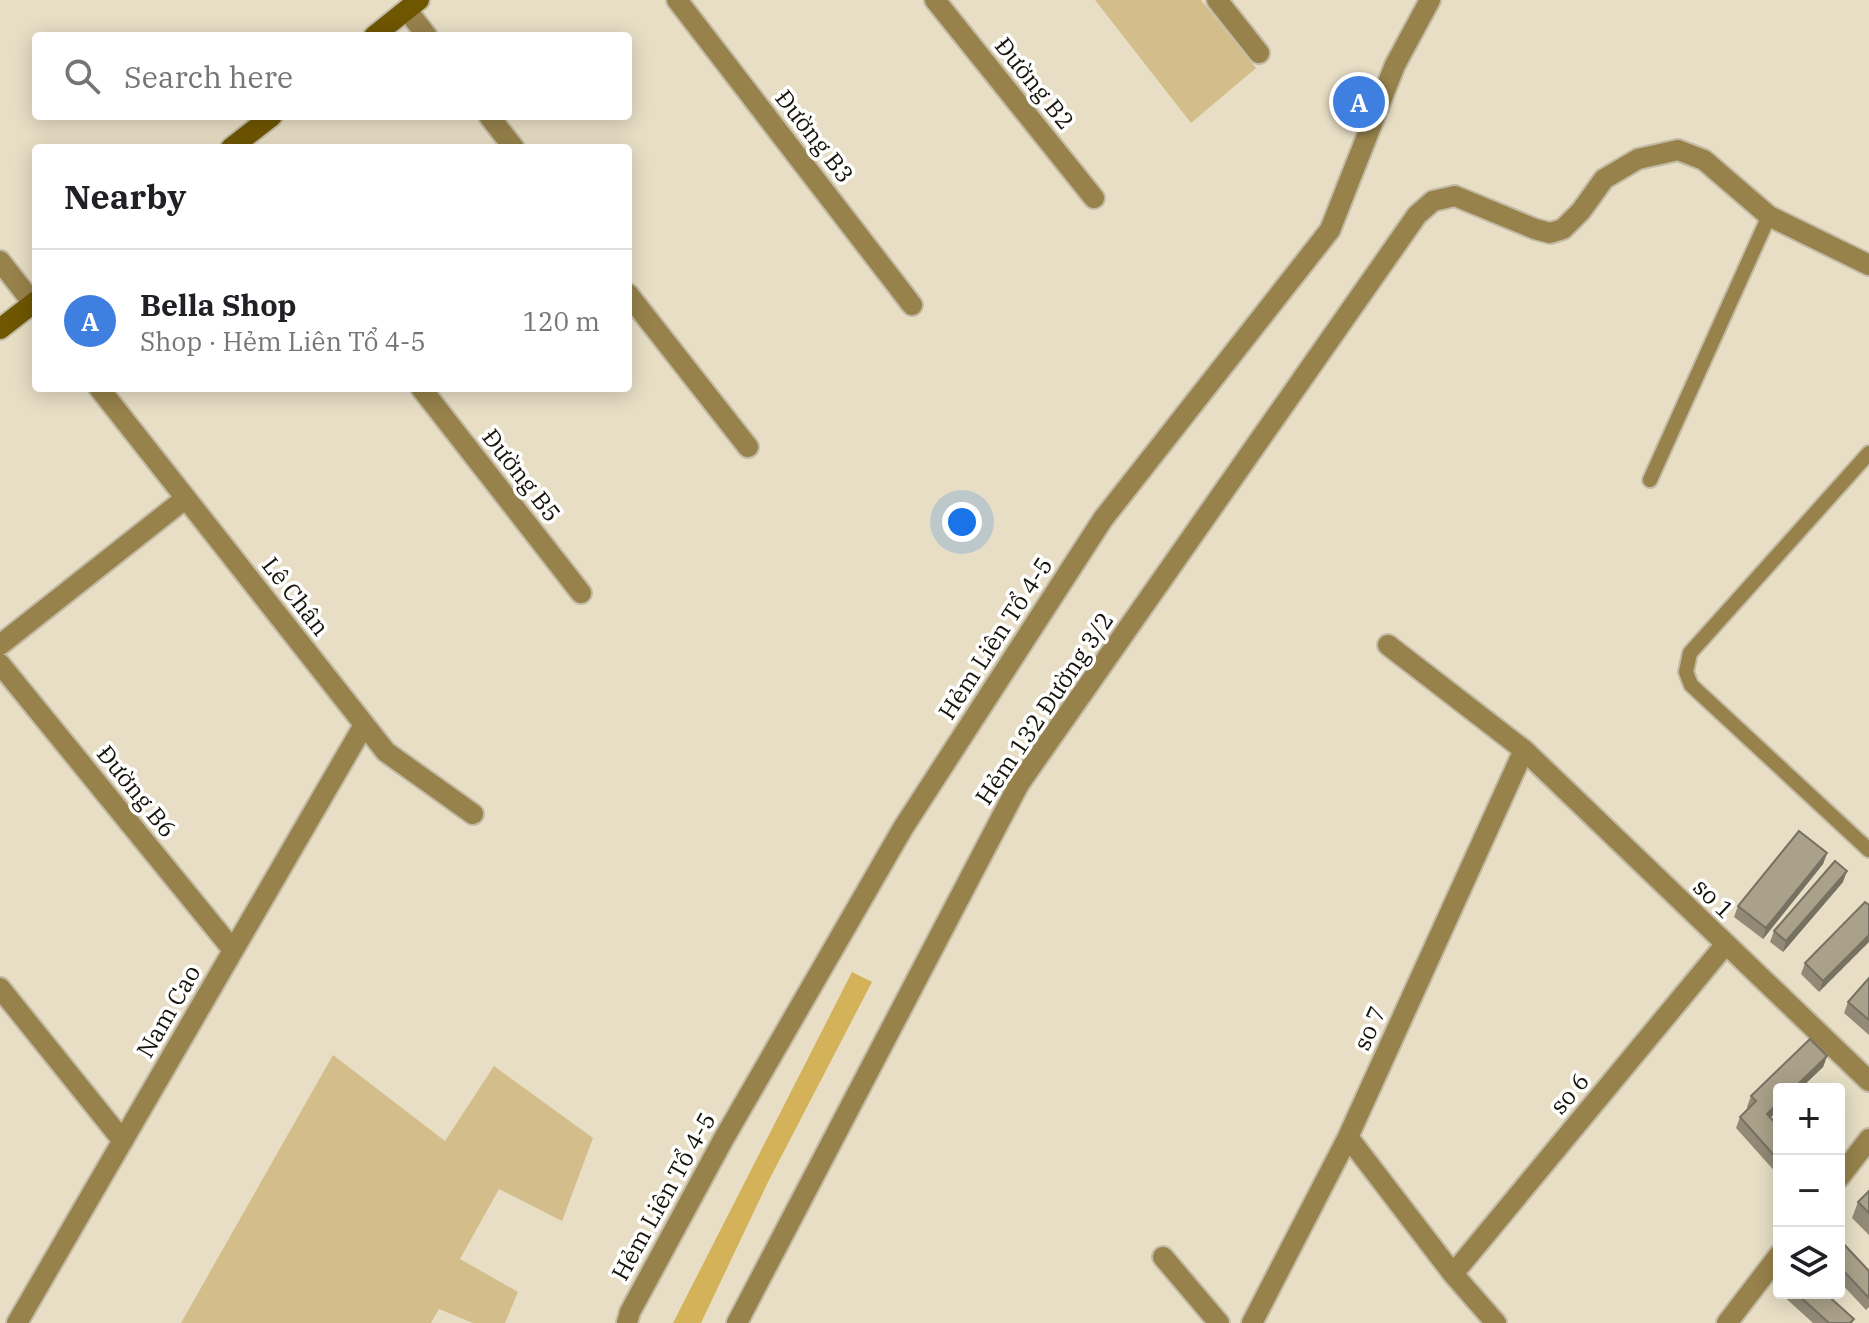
<!DOCTYPE html>
<html lang="en">
<head>
<meta charset="utf-8">
<style>
	body { margin:0; font-family:"IBM Plex Serif",serif; background:#f2f2f2; color:#202124 }
	.controls { position:absolute; right:24px; bottom:24px; display:grid; overflow:hidden; border-radius:8px; box-shadow:0 4px 20px #0003 }
	.controls button { width:72px; height:72px; display:grid; place-items:center; padding:0; border:0; border-bottom:2px solid #e0e0e0; background:#fff; color:#202124; font:40px sans-serif }
	.you { position:absolute; left:962px; top:522px; width:28px; height:28px; margin:-20px; border:6px solid #fff; border-radius:50%; background:#1a73e8; box-shadow:0 0 0 12px #1a73e833 }
	.badge { display:grid; place-items:center; width:52px; height:52px; border-radius:50%; background:#705e2c; color:#fff; font-size:26px; font-weight:700 }
	.pin { position:absolute; translate:-50% -50%; border:4px solid #fff; box-shadow:0 2px 8px #0006 }
	.list { margin:0; padding:0; list-style:none }
	h2 { display:flex; justify-content:space-between; align-items:center; height:104px; margin:0; padding:0 32px; font-size:34px }
	h2 small { font-size:26px; font-weight:400; color:#757577 }
	.list li { display:grid; grid-template-columns:52px 1fr auto; gap:24px; align-items:center; box-sizing:border-box; height:144px; padding:0 32px; border-top:2px solid #e0e0e0 }
	.list b { display:block; font-size:30px; white-space:nowrap }
	.list p { margin:0; font-size:26px; white-space:nowrap; color:#757577 }
	.list em { font-size:26px; font-style:normal; color:#757577 }
	.icon { flex:none; width:44px; height:44px; fill:none; stroke:currentColor; stroke-width:2; stroke-linecap:round; stroke-linejoin:round }
	.map { position:relative; flex:none; width:1869px; height:1323px; overflow:hidden }
	.search { position:absolute; background:#fff; box-shadow:0 4px 20px #0003; left:32px; top:32px; width:600px; height:88px; display:flex; align-items:center; gap:20px; box-sizing:border-box; padding:0 28px; border-radius:8px; color:#757577; font-size:30px }
	.panel { position:absolute; background:#fff; box-shadow:0 4px 20px #0003; left:32px; top:144px; width:600px; height:248px; border-radius:8px }
	.map>svg:first-child { display:block }
</style>
</head>
<body>
<div class="map">
<svg width="1869" height="1323" viewBox="0 0 1869 1323">
	<rect width="100%" height="100%" fill="#e7dec5"/>
	<path fill="#d3be8b" d="M 1095,0 L 1201,0 L 1256,68 L 1191,123 Z
		M 333,1055 L 445,1141 L 494,1066 L 593,1138 L 562,1221 L 499,1189 L 460,1259 L 518,1292 L 505,1323 L 473,1323 L 439,1309 L 431,1323 L 181,1323 Z"/>
	<path fill="#d3b259" d="M 852,972 L 872,982 L 769,1180 L 701,1323 L 673,1323 Z"/>
	<g fill="none" stroke-linecap="round" stroke-linejoin="round">
		<g stroke="#c2baa4" stroke-width="18">
			<path id="lane" d="M 1869,453 L 1690,653 L 1686,672 L 1691,685 L 1869,850
				M 1650,480 L 1769,216"/>
		</g>
		<g stroke="#c2baa4" stroke-width="24">
			<path id="street" d="M 677,0 L 912,305
				M 935,0 L 1094,198
				M 1217,0 L 1259,53
				M 407,10 L 427,36
				M 489,116 L 514,148
				M 0,261 L 36,307
				M 628,294 L 748,447
				M 99,388 L 386,752 L 473,814
				M 421,388 L 581,593
				M 0,645 L 186,498
				M 1388,645 L 1524,750 L 1869,1081
				M 0,664 L 233,950
				M 0,988 L 123,1141
				M 1348,1137 L 1453,1274 L 1496,1323
				M 1839,1178 L 1869,1139
				M 1163,1257 L 1219,1323
				M 1453,1274 L 1725,945
				M 17,1323 L 364,725
				M 627,1323 L 630,1312 L 723,1140 L 903,828 L 1103,519 L 1330,230 L 1395,65 L 1430,0
				M 737,1323 L 1019,784 L 1417,215 L 1433,201 L 1455,196 L 1535,229 L 1550,233 L 1563,229 L 1581,211 L 1604,179 L 1638,159 L 1678,150 L 1704,160 L 1769,216 L 1869,265
				M 1252,1323 L 1348,1137 L 1524,750
				M 1727,1323 L 1779,1255"/>
		</g>
		<g stroke="#c2baa4" stroke-width="24">
			<path id="secondary" d="M 374,36 L 419,0
				M 231,148 L 272,116
				M 0,329 L 36,301"/>
		</g>
		<use href="#lane" stroke="#97824b" stroke-width="14"/>
		<use href="#street" stroke="#97824b" stroke-width="20"/>
		<use href="#secondary" stroke="#6f5601" stroke-width="20"/>
	</g>
	<path fill="#928a77" d="M 1827,853 L 1823,864 L 1763,939 L 1734,917 L 1738,906 Z
		M 1843,882 L 1783,952 L 1770,942 L 1774,931 Z
		M 1865,902 L 1819,992 L 1801,974 L 1805,963 Z
		M 1869,978 L 1869,1035 L 1844,1013 L 1848,1002 Z
		M 1827,1056 L 1823,1067 L 1800,1089 L 1779,1089 L 1779,1109 L 1770,1118 L 1779,1127 L 1779,1176 L 1736,1128 L 1740,1117 L 1748,1109 L 1747,1107 L 1751,1096 Z
		M 1869,1191 L 1869,1235 L 1852,1218 L 1858,1202 Z
		M 1839,1239 L 1869,1271 L 1869,1307 L 1866,1310 L 1839,1281 Z
		M 1780,1293 L 1825,1293 L 1854,1319 L 1852,1323 L 1813,1323 Z"/>
	<path fill="#777161" d="M 1827,853 L 1823,864 L 1763,939 L 1766,928 Z
		M 1847,871 L 1843,882 L 1783,952 L 1786,941 Z
		M 1869,935 L 1869,942 L 1819,992 L 1823,981 Z
		M 1827,1056 L 1823,1067 L 1800,1089 L 1793,1089 Z
		M 1779,1102 L 1779,1109 L 1763,1125 L 1767,1114 Z"/>
	<path fill="#aaa18a" stroke="#777161" stroke-width="2" d="M 1799,831 L 1827,853 L 1766,928 L 1738,906 Z
		M 1835,861 L 1847,871 L 1786,941 L 1774,931 Z
		M 1865,902 L 1869,905 L 1869,935 L 1823,981 L 1805,963 Z
		M 1869,978 L 1869,1020 L 1848,1002 Z
		M 1810,1039 L 1827,1056 L 1793,1089 L 1779,1089 L 1779,1102 L 1767,1114 L 1779,1127 L 1779,1161 L 1740,1117 L 1756,1101 L 1751,1096 Z
		M 1869,1191 L 1869,1213 L 1858,1202 Z
		M 1839,1239 L 1869,1271 L 1869,1298 L 1839,1266 Z
		M 1796,1293 L 1825,1293 L 1854,1319 L 1850,1323 L 1829,1323 Z"/>
	<g text-anchor="middle" dominant-baseline="central" stroke-width="7" stroke-linejoin="round" paint-order="stroke">
		<g font-size="24" fill="#17140b" stroke="#fff">
			<text transform="translate(1035 83) rotate(51)">Đường B2</text>
			<text transform="translate(815 136) rotate(52)">Đường B3</text>
			<text transform="translate(522 475) rotate(52)">Đường B5</text>
			<text transform="translate(296 596) rotate(52)">Lê Chân</text>
			<text transform="translate(995 638) rotate(-57)">Hẻm Liên Tổ 4-5</text>
			<text transform="translate(1044 708) rotate(-56)">Hẻm 132 Đường 3/2</text>
			<text transform="translate(137 791) rotate(51)">Đường B6</text>
			<text transform="translate(1714 898) rotate(44)">so 1</text>
			<text transform="translate(168 1011) rotate(-60)">Nam Cao</text>
			<text transform="translate(1369 1028) rotate(-66)">so 7</text>
			<text transform="translate(1569 1093) rotate(-50)">so 6</text>
			<text transform="translate(663 1196) rotate(-61)">Hẻm Liên Tổ 4-5</text>
		</g>
	</g>
</svg>
<div class="controls">
<button>+</button>
<button>−</button>
<button><svg class="icon" aria-label="layers" viewBox="0 0 24 24"><path d="M12 4l9 5-9 5-9-5zM3 14l9 5 9-5"/></svg></button>
</div>
<div class="you"></div>
<div class="pin badge" style="left:1359px;top:102px;background:#3f7fe0">A</div>
<div class="search"><svg class="icon" aria-label="search" viewBox="0 0 24 24"><circle cx="10" cy="10" r="6"/><path d="M15 15l6 6"/></svg>Search here</div>
<section class="panel">
<h2>Nearby<small></small></h2>
<ul class="list">
<li><span class="badge" style="background:#3f7fe0">A</span><div><b>Bella Shop</b><p>Shop · Hẻm Liên Tổ 4-5</p></div><em>120 m</em></li>
</ul>
</section>
</div>
</body>
</html>
